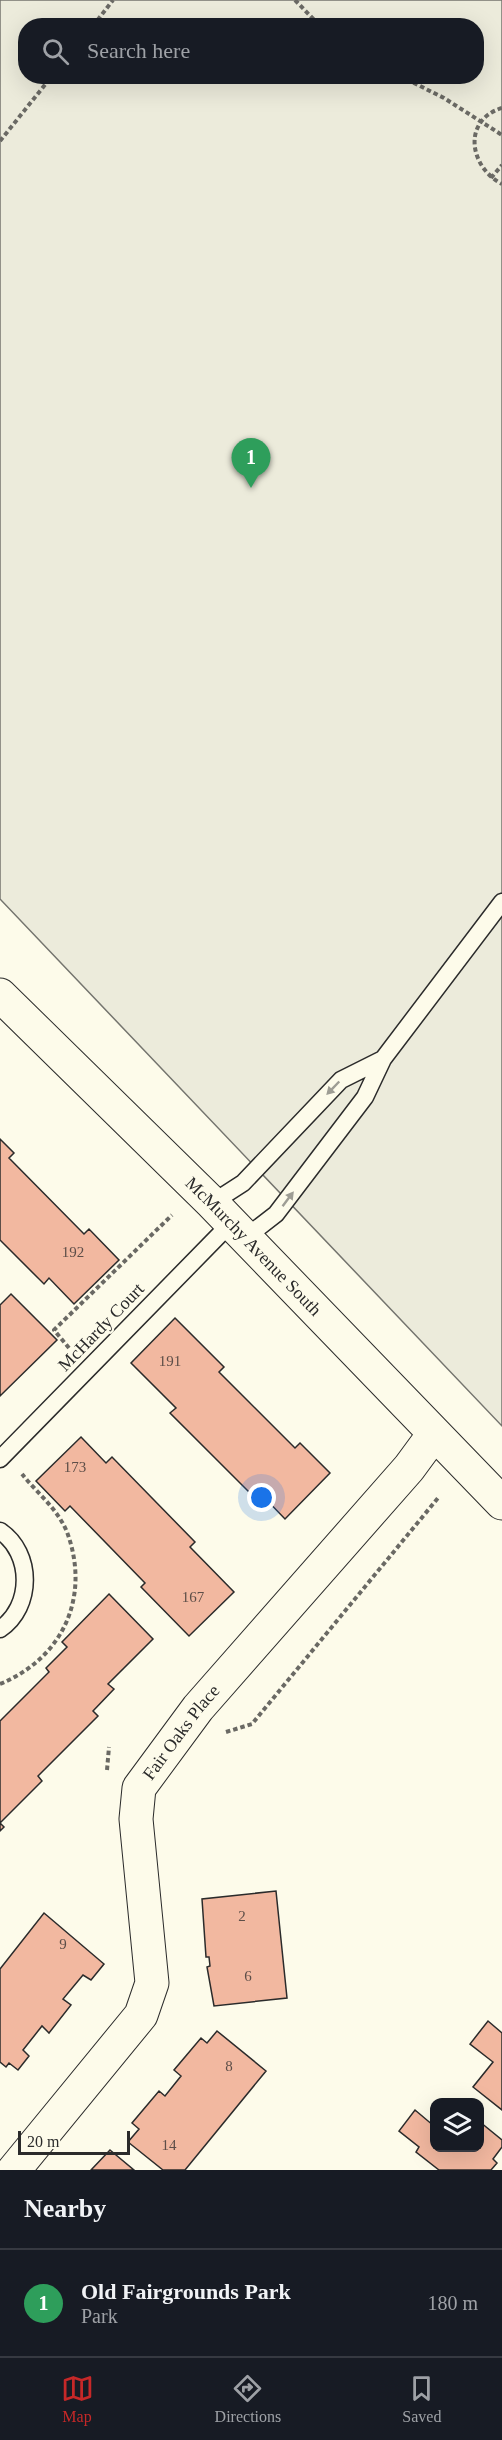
<!DOCTYPE html>
<html lang="en">
<head>
<meta charset="utf-8">
<style>
	body { margin:0; font-family:Georgia,serif; background:#20242c; color:#f1f3f6 }
	.controls { position:absolute; right:18px; bottom:18px; display:grid; overflow:hidden; border-radius:12px; box-shadow:0 6px 24px #0002 }
	.controls button { width:54px; height:54px; display:grid; place-items:center; padding:0; border:0; border-bottom:2px solid #363941; background:#171b24; color:#f1f3f6; font:30px sans-serif }
	.scale { position:absolute; left:18px; bottom:15px; width:112px; box-sizing:border-box; padding-left:6px; border:3px solid #2b2b2b; border-top:0; font-size:16px; line-height:21px; white-space:nowrap; color:#2b2b2b; -webkit-text-stroke:4px #fdfbea; paint-order:stroke }
	.you { position:absolute; left:262px; top:1498px; width:21px; height:21px; margin:-15px; border:4px solid #fff; border-radius:50%; background:#1a73e8; box-shadow:0 0 0 9px #1a73e833 }
	.badge { display:grid; place-items:center; width:39px; height:39px; border-radius:50%; background:#c62828; color:#fff; font-size:20px; font-weight:700 }
	.pin { position:absolute; translate:-50% -50px; filter:drop-shadow(0 2px 3px #0008) }
	.pin::after { content:''; position:absolute; top:32px; width:21px; height:18px; background:inherit; clip-path:polygon(0 0,100% 0,50% 100%) }
	.list { margin:0; padding:0; list-style:none }
	h2 { display:flex; justify-content:space-between; align-items:center; height:78px; margin:0; padding:0 24px; font-size:26px }
	h2 small { font-size:20px; font-weight:400; color:#9ea1a6 }
	.list li { display:grid; grid-template-columns:39px 1fr auto; gap:18px; align-items:center; box-sizing:border-box; height:108px; padding:0 24px; border-top:2px solid #363941 }
	.list b { display:block; font-size:22px; white-space:nowrap }
	.list p { margin:0; font-size:20px; white-space:nowrap; color:#9ea1a6 }
	.list em { font-size:20px; font-style:normal; color:#9ea1a6 }
	.icon { flex:none; width:33px; height:33px; fill:none; stroke:currentColor; stroke-width:2; stroke-linecap:round; stroke-linejoin:round }
	.map { position:relative; flex:none; width:502px; height:2170px; overflow:hidden }
	.search { position:absolute; background:#171b24; box-shadow:0 6px 24px #0002; left:18px; right:18px; top:18px; height:66px; display:flex; align-items:center; gap:15px; box-sizing:border-box; padding:0 21px; border-radius:24px; color:#9ea1a6; font-size:22px }
	.sheet { height:186px; background:#171b24 }
	nav { display:flex; justify-content:space-around; align-items:center; box-sizing:border-box; height:84px; border-top:2px solid #363941; background:#171b24; font-size:16px; color:#9ea1a6 }
	nav a { display:grid; justify-items:center; gap:3px }
	nav .on { color:#c62828 }
	.map>svg:first-child { display:block }
</style>
</head>
<body>
<div class="map">
<svg width="502" height="2170" viewBox="0 0 502 2170">
	<rect width="100%" height="100%" fill="#fdfbea"/>
	<path fill="#ecebdb" stroke="#74746e" stroke-width="1.5" fill-rule="evenodd" d="M 0,0 L 502,0 L 502,1426 L 0,899 ZM 26,26 L 476,26 L 476,76 L 26,76 Z"/>
	<path fill="#f2b8a0" stroke="#2b2b2b" stroke-width="1.5" d="M 0,1139 L 14,1153 L 9,1158 L 84,1234 L 89,1229 L 119,1260 L 74,1304 L 49,1278 L 44,1284 L 0,1240 Z
		M 11,1294 L 57,1340 L 0,1396 L 0,1305 Z
		M 175,1318 L 224,1367 L 219,1372 L 295,1448 L 300,1443 L 330,1473 L 285,1519 L 259,1492 L 254,1497 L 170,1413 L 176,1408 L 131,1363 Z
		M 81,1437 L 106,1463 L 112,1457 L 195,1542 L 190,1547 L 234,1592 L 189,1636 L 141,1587 L 145,1583 L 70,1506 L 65,1511 L 36,1481 Z
		M 109,1594 L 153,1639 L 108,1684 L 114,1689 L 93,1711 L 98,1716 L 38,1776 L 42,1781 L 0,1823 L 4,1827 L 0,1831 L 0,1721 L 49,1672 L 46,1668 L 67,1647 L 62,1642 Z
		M 276,1891 L 287,1998 L 214,2006 L 207,1967 L 210,1966 L 209,1957 L 206,1957 L 202,1899 Z
		M 44,1913 L 104,1964 L 91,1980 L 83,1975 L 63,1999 L 71,2005 L 49,2033 L 42,2026 L 23,2050 L 29,2056 L 18,2070 L 9,2063 L 6,2067 L 0,2062 L 0,1969 Z
		M 488,2021 L 502,2033 L 502,2110 L 473,2087 L 493,2062 L 470,2044 Z
		M 217,2031 L 266,2071 L 185,2170 L 163,2170 L 128,2142 L 139,2129 L 132,2123 L 159,2091 L 165,2096 L 181,2076 L 174,2070 L 201,2038 L 207,2043 Z
		M 415,2110 L 434,2126 L 434,2148 L 480,2148 L 480,2122 L 502,2140 L 502,2147 L 493,2159 L 497,2163 L 491,2170 L 439,2170 L 416,2152 L 419,2147 L 399,2131 Z
		M 110,2150 L 134,2170 L 91,2170 Z"/>
	<g fill="none" stroke-linecap="round" stroke-linejoin="round">
		<g stroke="#2b2b2b" stroke-width="19">
			<path id="service" d="M 212,1203 L 243,1183 L 341,1080 L 383,1059
				M 245,1238 L 276,1214 L 365,1097 L 383,1059 L 502,902
				M 0,1459 L 231,1223
				M 0,1531 C 33,1553 33,1607 0,1629"/>
		</g>
		<g stroke="#2b2b2b" stroke-width="35">
			<g id="minor">
				<path id="s1" d="M 14,2170 L 141,2015 L 152,1983 L 136,1819 L 139,1788 L 198,1708 L 409,1468 L 434,1434"/>
			</g>
		</g>
		<g stroke="#2b2b2b" stroke-width="35">
			<g id="tertiary">
				<path id="s2" d="M 0,995 L 212,1203 L 502,1503"/>
			</g>
		</g>
		<path stroke="#6a6964" stroke-width="4" stroke-dasharray="4.5 3" stroke-linecap="butt" d="M 295,0 L 320,26
			M 93,26 L 113,0
			M 400,76 L 444,98 L 502,135
			M 502,108 C 462,120 469,167 502,184
			M 0,141 L 52,76
			M 491,178 L 502,165
			M 69,1348 L 54,1330 L 172,1215
			M 0,1684 C 63,1658 91,1597 67,1532 C 57,1508 37,1493 22,1474
			M 226,1732 L 252,1724 L 438,1498
			M 107,1770 L 109,1747"/>
		<use href="#service" stroke="#fdfbea" stroke-width="16"/>
		<use href="#minor" stroke="#fdfbea" stroke-width="33"/>
		<use href="#tertiary" stroke="#fdfbea" stroke-width="33"/>
	</g>
	<defs><path id="oneway-solid" d="M-6-.8H1V-3.2L6.5 0L1 3.2V.8H-6Z" transform="scale(1.5)"/></defs>
	<g fill="#9e9d94">
		<use href="#oneway-solid" transform="translate(333 1088) rotate(134)"/>
		<use href="#oneway-solid" transform="translate(288 1199) rotate(-53)"/>
	</g>
	<g text-anchor="middle" dominant-baseline="central" stroke-width="4.5" stroke-linejoin="round" paint-order="stroke">
		<g font-size="15" fill="#5d4e48">
			<text x="73" y="1252">192</text>
			<text x="170" y="1361">191</text>
			<text x="75" y="1467">173</text>
			<text x="193" y="1597">167</text>
			<text x="242" y="1916">2</text>
			<text x="63" y="1944">9</text>
			<text x="248" y="1976">6</text>
			<text x="229" y="2066">8</text>
			<text x="169" y="2145">14</text>
		</g>
		<g font-size="18" fill="#2b2b2b" stroke="#fdfbea">
			<text stroke="none"><textPath href="#s2" startOffset="357">McMurchy Avenue South</textPath></text>
			<text transform="translate(101 1327) rotate(-46)">McHardy Court</text>
			<text stroke="none"><textPath href="#s1" startOffset="500">Fair Oaks Place</textPath></text>
		</g>
	</g>
</svg>
<div class="controls">
<button><svg class="icon" aria-label="layers" viewBox="0 0 24 24"><path d="M12 4l9 5-9 5-9-5zM3 14l9 5 9-5"/></svg></button>
</div>
<div class="scale">20 m</div>
<div class="you"></div>
<div class="pin badge" style="left:251px;top:488px;background:#2e9e5b">1</div>
<div class="search"><svg class="icon" aria-label="search" viewBox="0 0 24 24"><circle cx="10" cy="10" r="6"/><path d="M15 15l6 6"/></svg>Search here</div>
</div>
<section class="sheet">
<h2>Nearby<small></small></h2>
<ul class="list">
<li><span class="badge" style="background:#2e9e5b">1</span><div><b>Old Fairgrounds Park</b><p>Park</p></div><em>180 m</em></li>
</ul>
</section>
<nav>
<a class="on"><svg class="icon" aria-label="map" viewBox="0 0 24 24"><path d="M3 6l6-2 6 2 6-2v14l-6 2-6-2-6 2zM9 4v14M15 6v14"/></svg>Map</a>
<a><svg class="icon" aria-label="directions" viewBox="0 0 24 24"><path d="M12 3l9 9-9 9-9-9zM9 14v-3h6M13 9l2 2-2 2"/></svg>Directions</a>
<a><svg class="icon" aria-label="saved" viewBox="0 0 24 24"><path d="M7 4h10v16l-5-4-5 4z"/></svg>Saved</a>
</nav>
</body>
</html>
